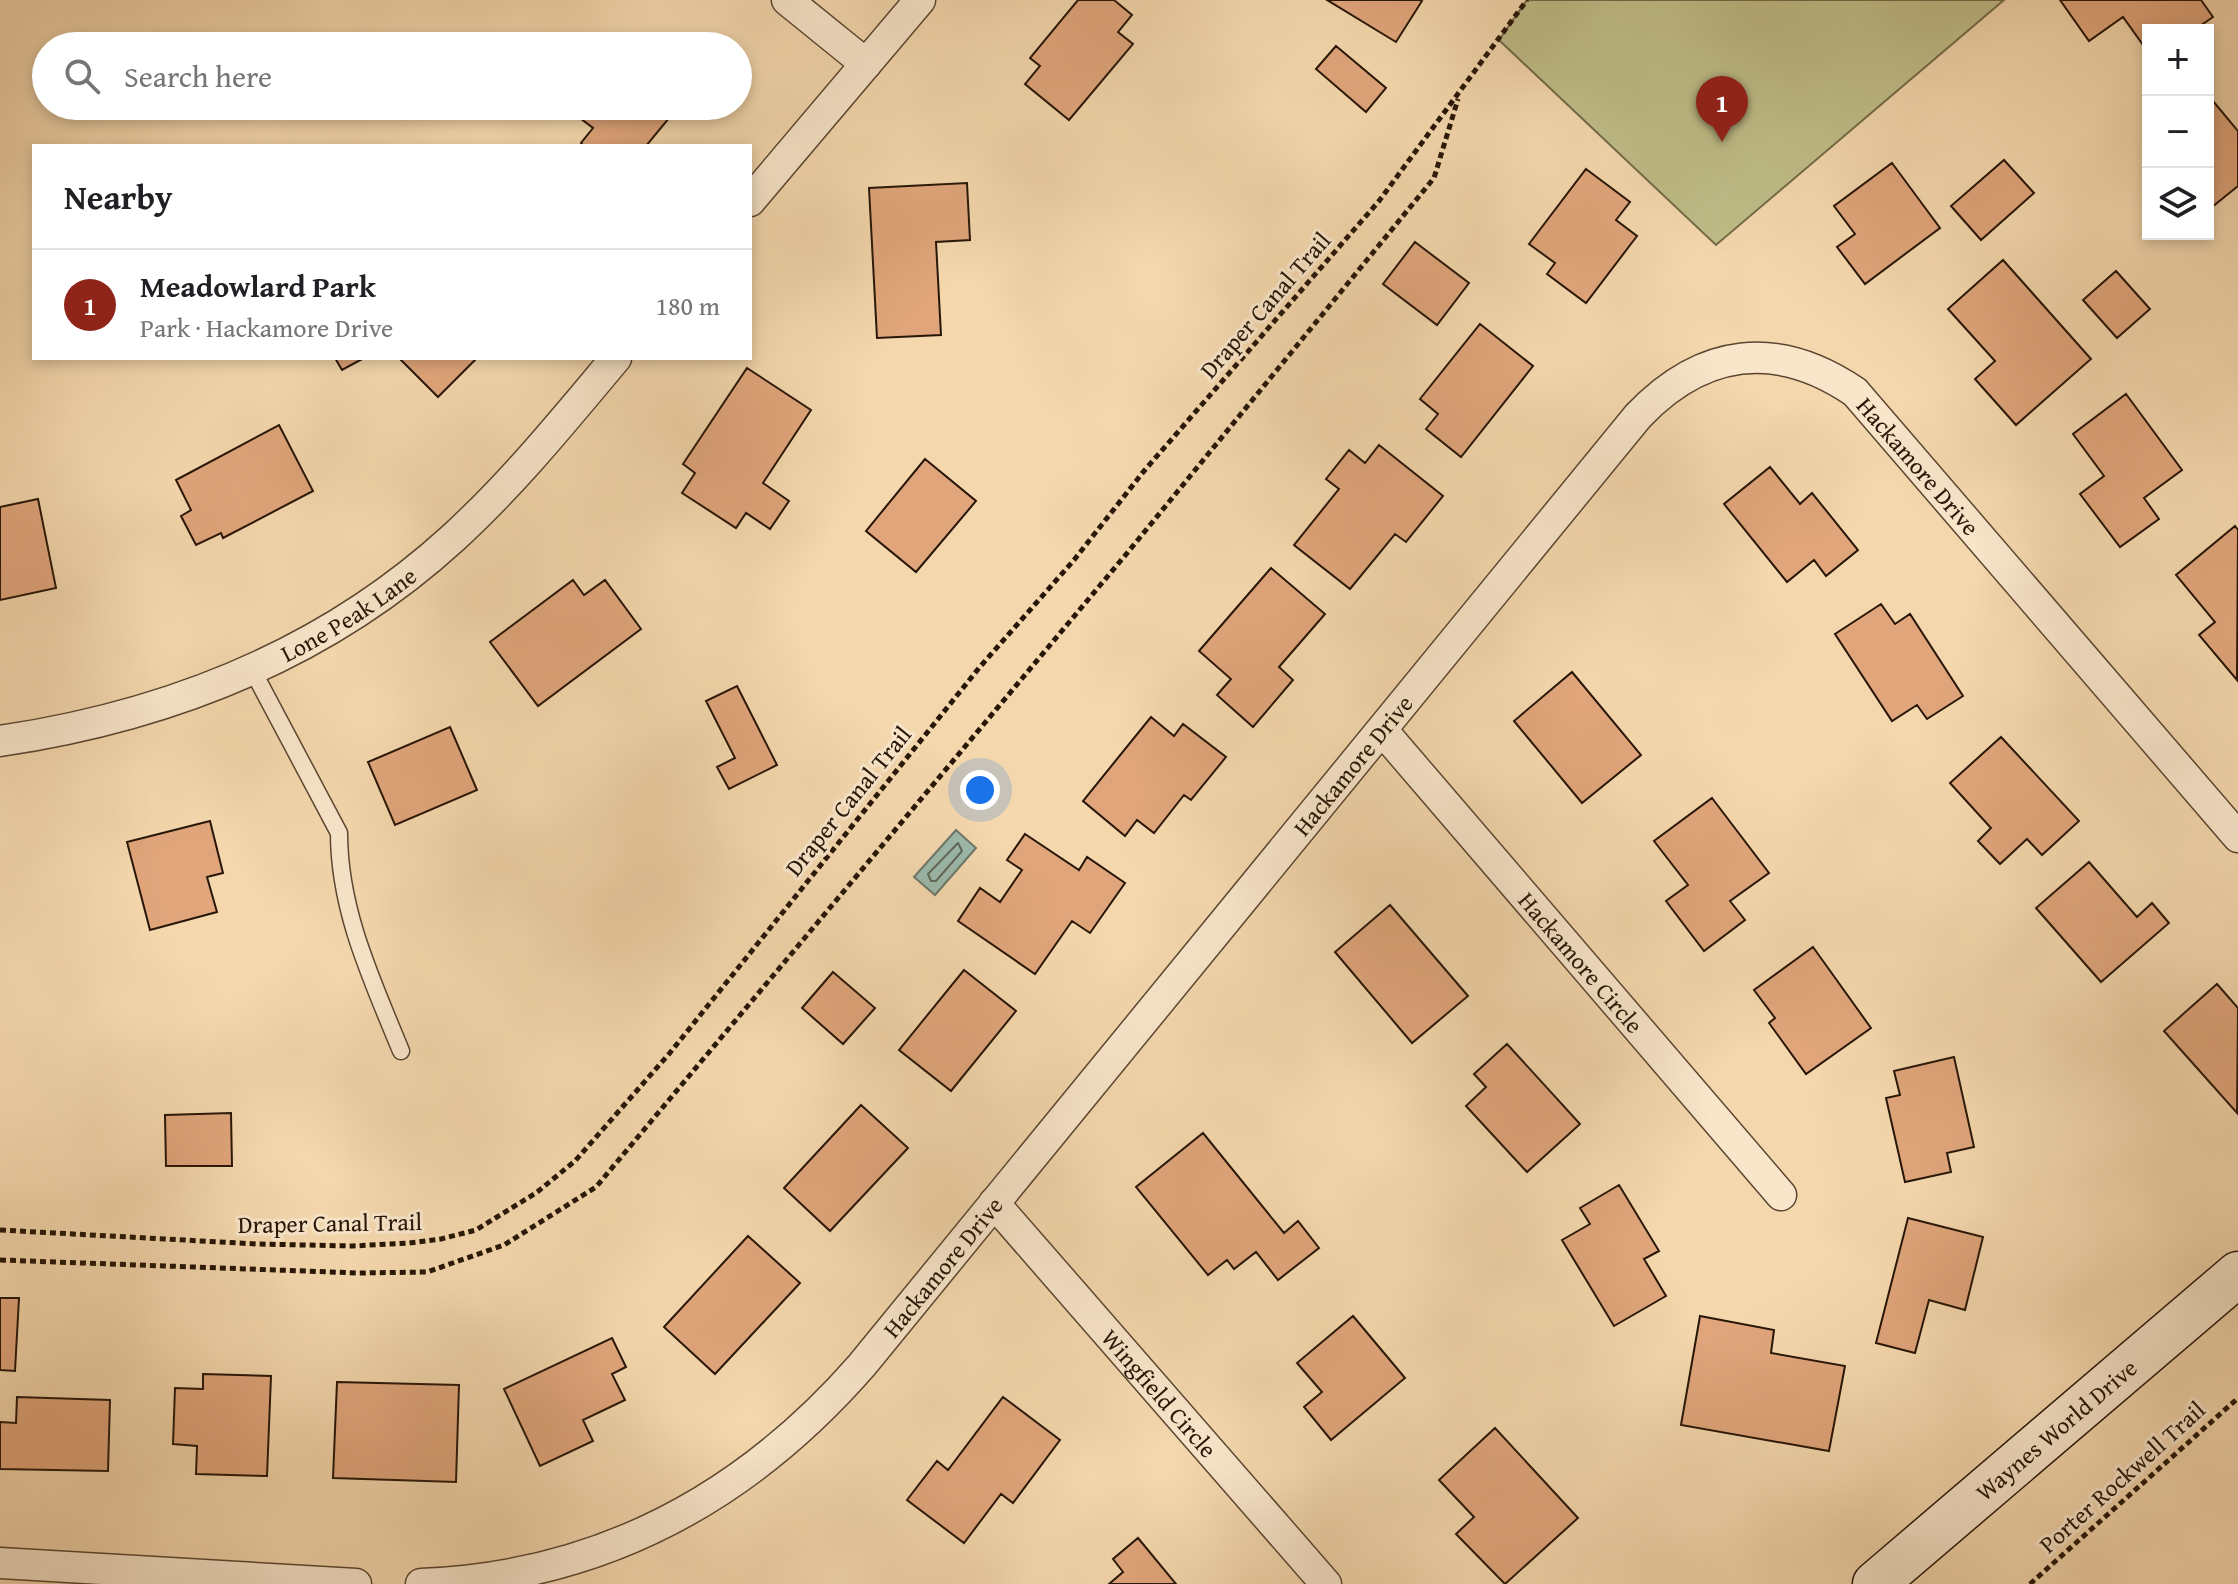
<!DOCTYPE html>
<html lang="en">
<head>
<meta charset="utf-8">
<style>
	body { margin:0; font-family:"Gentium Book Plus",serif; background:#f2f2f2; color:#202124 }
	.controls { position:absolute; right:24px; top:24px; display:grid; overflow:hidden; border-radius:0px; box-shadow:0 4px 12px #0003 }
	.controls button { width:72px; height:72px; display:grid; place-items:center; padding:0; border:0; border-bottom:2px solid #e0e0e0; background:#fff; color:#202124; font:40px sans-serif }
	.you { position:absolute; left:980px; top:790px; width:28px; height:28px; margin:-20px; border:6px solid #fff; border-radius:50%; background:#1a73e8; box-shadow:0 0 0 12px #1a73e833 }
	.badge { display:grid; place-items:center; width:52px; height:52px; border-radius:50%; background:#8f2418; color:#fff; font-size:26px; font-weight:700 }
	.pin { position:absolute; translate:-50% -66px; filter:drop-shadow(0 2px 4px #0008) }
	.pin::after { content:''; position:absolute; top:42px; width:28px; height:24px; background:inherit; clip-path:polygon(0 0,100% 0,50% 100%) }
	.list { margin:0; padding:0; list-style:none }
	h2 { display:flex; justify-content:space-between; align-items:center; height:104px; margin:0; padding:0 32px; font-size:34px }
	h2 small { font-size:26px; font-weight:400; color:#757577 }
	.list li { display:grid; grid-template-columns:52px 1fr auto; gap:24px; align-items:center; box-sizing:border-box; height:112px; padding:0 32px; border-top:2px solid #e0e0e0 }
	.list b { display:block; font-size:30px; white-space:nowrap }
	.list p { margin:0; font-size:26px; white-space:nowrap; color:#757577 }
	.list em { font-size:26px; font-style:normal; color:#757577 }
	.icon { flex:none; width:44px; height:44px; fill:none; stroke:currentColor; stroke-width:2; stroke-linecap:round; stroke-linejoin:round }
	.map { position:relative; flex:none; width:2238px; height:1584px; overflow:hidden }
	.search { position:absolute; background:#fff; box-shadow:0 4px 12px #0003; left:32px; top:32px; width:720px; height:88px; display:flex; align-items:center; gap:20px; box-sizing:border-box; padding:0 28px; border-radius:44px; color:#757577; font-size:30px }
	.panel { position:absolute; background:#fff; box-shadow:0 4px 12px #0003; left:32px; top:144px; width:720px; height:216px; border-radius:0px }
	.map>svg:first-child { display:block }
</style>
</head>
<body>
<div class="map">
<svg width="2238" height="1584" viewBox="0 0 2238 1584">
	<rect width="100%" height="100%" fill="#f4d7ad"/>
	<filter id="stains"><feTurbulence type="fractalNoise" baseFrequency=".0025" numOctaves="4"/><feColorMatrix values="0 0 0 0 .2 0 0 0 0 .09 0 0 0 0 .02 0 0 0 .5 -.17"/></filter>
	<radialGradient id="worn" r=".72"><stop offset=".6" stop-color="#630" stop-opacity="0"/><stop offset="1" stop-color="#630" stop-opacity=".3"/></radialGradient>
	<path fill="#bfbd88" stroke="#736a48" stroke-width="2" d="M 1527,0 L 2004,0 L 1716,245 L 1499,40 Z"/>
	<path fill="#9cb9ac" stroke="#6d786a" stroke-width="2" d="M 956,830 L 976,848 L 935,895 L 914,877 Z"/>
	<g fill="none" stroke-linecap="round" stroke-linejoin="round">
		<path stroke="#62685a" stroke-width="2" d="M 958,843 L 962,851 L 936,881 L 931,881 L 928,874 Z"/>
	</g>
	<path fill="#e0a57b" stroke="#271607" stroke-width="2" d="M 1078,0 L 1114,0 L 1132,15 L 1118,32 L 1133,44 L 1069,120 L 1025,84 L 1040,66 L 1030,58 Z
		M 1327,0 L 1420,0 L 1422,1 L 1396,42 Z
		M 2060,0 L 2201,0 L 2213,17 L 2194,30 L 2148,30 L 2148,52 L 2123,17 L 2089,41 Z
		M 1336,46 L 1386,88 L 1366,112 L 1316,69 Z
		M 2208,95 L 2238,131 L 2238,186 L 2212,207 L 2208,202 Z
		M 577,106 L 679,106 L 646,146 L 584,146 L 581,143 L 593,128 L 572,112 Z
		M 2004,160 L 2034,193 L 1981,240 L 1951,206 Z
		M 1892,163 L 1940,228 L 1865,284 L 1837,247 L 1855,234 L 1834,206 Z
		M 1586,169 L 1630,202 L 1616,220 L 1637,236 L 1586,303 L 1547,274 L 1555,263 L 1529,244 Z
		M 967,183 L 970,240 L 936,242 L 941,335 L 877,338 L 869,188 Z
		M 1415,242 L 1469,283 L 1437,325 L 1383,284 Z
		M 2003,260 L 2091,359 L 2016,425 L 1975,379 L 1995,361 L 1948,309 Z
		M 2116,271 L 2150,309 L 2117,338 L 2083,300 Z
		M 1480,324 L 1533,366 L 1461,457 L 1426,429 L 1438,414 L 1420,399 Z
		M 335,358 L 364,358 L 342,370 Z
		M 399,358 L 477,358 L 438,397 Z
		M 747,368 L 811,410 L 763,483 L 789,501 L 770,529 L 746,513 L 736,528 L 682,493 L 695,473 L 683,464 Z
		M 2126,394 L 2182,470 L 2144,498 L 2159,519 L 2120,547 L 2080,494 L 2104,476 L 2073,434 Z
		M 279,425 L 313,491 L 223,538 L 221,533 L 196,545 L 181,516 L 191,510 L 176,480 Z
		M 1379,445 L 1443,496 L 1406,542 L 1395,534 L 1350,589 L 1294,545 L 1339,489 L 1326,479 L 1349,450 L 1365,463 Z
		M 925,459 L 976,501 L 916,572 L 866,531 Z
		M 1770,467 L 1800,504 L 1812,493 L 1858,550 L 1826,576 L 1814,560 L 1787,582 L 1724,504 Z
		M 38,499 L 56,588 L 0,600 L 0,507 Z
		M 2235,526 L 2238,530 L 2237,680 L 2199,635 L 2215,622 L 2176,575 Z
		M 1271,568 L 1325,614 L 1279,667 L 1293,680 L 1253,727 L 1217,695 L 1231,679 L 1199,651 Z
		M 573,580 L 584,595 L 605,580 L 641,629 L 538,706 L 490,642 Z
		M 1881,604 L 1895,624 L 1910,614 L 1963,696 L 1927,719 L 1917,705 L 1892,721 L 1835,634 Z
		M 1572,672 L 1641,755 L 1582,803 L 1514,721 Z
		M 737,686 L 777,765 L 729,789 L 717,767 L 735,758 L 706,701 Z
		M 1151,717 L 1174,736 L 1183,724 L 1226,757 L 1191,800 L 1184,795 L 1154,833 L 1137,820 L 1125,836 L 1083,801 Z
		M 450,727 L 477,790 L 395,825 L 368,762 Z
		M 2001,737 L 2079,821 L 2042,855 L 2027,839 L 2000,864 L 1978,841 L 1991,828 L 1950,783 Z
		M 1712,798 L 1769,873 L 1730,901 L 1745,920 L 1704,951 L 1666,901 L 1688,885 L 1654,841 Z
		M 210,821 L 223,873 L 207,877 L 217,912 L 150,930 L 127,842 Z
		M 1025,834 L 1079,870 L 1087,857 L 1125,883 L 1090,933 L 1072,921 L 1035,974 L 958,921 L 980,888 L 1000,902 L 1022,870 L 1007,860 Z
		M 2089,862 L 2137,917 L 2152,903 L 2169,923 L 2101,982 L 2036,908 Z
		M 1390,905 L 1468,996 L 1412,1043 L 1335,952 Z
		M 1813,947 L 1871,1028 L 1806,1074 L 1769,1023 L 1775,1018 L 1754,990 Z
		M 964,970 L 1016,1011 L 951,1091 L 899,1050 Z
		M 833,972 L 875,1008 L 843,1044 L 802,1008 Z
		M 2217,984 L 2238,1008 L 2237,1113 L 2164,1031 Z
		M 1507,1044 L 1580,1124 L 1527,1172 L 1466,1106 L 1486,1087 L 1474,1074 Z
		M 1954,1057 L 1974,1147 L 1947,1153 L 1951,1172 L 1905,1182 L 1886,1098 L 1900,1095 L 1894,1071 Z
		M 861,1105 L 908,1148 L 830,1231 L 784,1188 Z
		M 231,1113 L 232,1166 L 166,1166 L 165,1115 Z
		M 1203,1133 L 1284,1233 L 1298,1221 L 1319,1248 L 1278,1280 L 1256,1252 L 1234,1269 L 1227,1260 L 1208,1275 L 1136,1187 Z
		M 1619,1185 L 1659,1251 L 1644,1259 L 1666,1296 L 1614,1326 L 1562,1240 L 1590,1224 L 1580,1208 Z
		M 1908,1218 L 1983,1237 L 1965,1310 L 1929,1300 L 1915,1353 L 1876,1343 Z
		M 748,1236 L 800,1283 L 715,1374 L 664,1327 Z
		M 0,1298 L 19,1298 L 15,1371 L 0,1370 Z
		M 1353,1316 L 1405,1378 L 1331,1440 L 1304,1407 L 1322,1392 L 1297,1363 Z
		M 1700,1316 L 1774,1330 L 1771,1353 L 1845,1366 L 1829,1451 L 1681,1425 Z
		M 612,1338 L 626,1367 L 612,1374 L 625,1400 L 583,1420 L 593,1441 L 540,1466 L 504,1389 Z
		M 203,1374 L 271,1376 L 267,1476 L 196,1474 L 197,1446 L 173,1444 L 175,1388 L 203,1389 Z
		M 337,1382 L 459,1385 L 456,1482 L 333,1478 Z
		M 17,1397 L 110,1400 L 108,1471 L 0,1469 L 0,1422 L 16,1423 Z
		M 1003,1397 L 1060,1440 L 1013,1503 L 1001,1494 L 964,1543 L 907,1500 L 937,1461 L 948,1470 Z
		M 1495,1428 L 1578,1518 L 1505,1584 L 1456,1534 L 1474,1517 L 1439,1480 Z
		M 1138,1538 L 1176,1584 L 1109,1584 L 1123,1572 L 1113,1559 Z"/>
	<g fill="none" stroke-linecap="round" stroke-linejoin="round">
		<g stroke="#5a4630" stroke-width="19">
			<path id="service" d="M 253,671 L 339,833 C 339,911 372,980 401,1051"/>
		</g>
		<g stroke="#5a4630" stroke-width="33">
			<g id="minor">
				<path d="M 787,0 L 866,64"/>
				<path d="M 750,201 L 920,0"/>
				<path id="s1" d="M 1382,730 L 1781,1195"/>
				<path id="s2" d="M 0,741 C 169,716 326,654 453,538 C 513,483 564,420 616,358"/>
				<path id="s3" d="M 994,1203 L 1326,1584"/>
				<path d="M 0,1563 L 356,1584"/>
				<path id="s4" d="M 421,1584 C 600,1577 746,1498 862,1365 L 1638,416 C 1703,348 1777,339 1855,392 L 2238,837"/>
			</g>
		</g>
		<g stroke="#271607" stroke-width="47">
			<g id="secondary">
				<path id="s5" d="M 1875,1584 L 2238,1274"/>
			</g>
		</g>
		<path stroke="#271607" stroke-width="5" stroke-dasharray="6 4" stroke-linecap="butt" d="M 0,1230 L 257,1244 L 353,1246 L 409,1243 L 441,1239 L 476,1230 L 536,1193 L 575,1161 L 669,1054 L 979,668 L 1074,560 L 1144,471 L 1379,201 L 1527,0
			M 0,1260 L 359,1273 L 427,1272 L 504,1245 L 596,1187 L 1128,552 L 1434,178 L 1458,99
			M 2030,1584 L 2238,1398"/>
		<use href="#service" stroke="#f8e5ca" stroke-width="16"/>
		<use href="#minor" stroke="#f8e5ca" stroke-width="30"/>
		<use href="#secondary" stroke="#f8e5ca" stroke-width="44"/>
	</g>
	<g text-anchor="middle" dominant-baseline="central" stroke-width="6" stroke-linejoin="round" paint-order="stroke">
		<g font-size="24" fill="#271607" stroke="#f8e5ca">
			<text transform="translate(1265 305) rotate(-49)">Draper Canal Trail</text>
			<text stroke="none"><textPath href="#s4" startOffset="2072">Hackamore Drive</textPath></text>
			<text stroke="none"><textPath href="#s2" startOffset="374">Lone Peak Lane</textPath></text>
			<text stroke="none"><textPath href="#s4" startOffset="1282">Hackamore Drive</textPath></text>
			<text transform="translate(848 801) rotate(-51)">Draper Canal Trail</text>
			<text stroke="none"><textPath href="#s1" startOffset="306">Hackamore Circle</textPath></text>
			<text transform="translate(330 1223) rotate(-1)">Draper Canal Trail</text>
			<text stroke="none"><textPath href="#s4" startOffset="634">Hackamore Drive</textPath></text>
			<text stroke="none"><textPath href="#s3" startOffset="252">Wingfield Circle</textPath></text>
			<text stroke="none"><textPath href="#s5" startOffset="238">Waynes World Drive</textPath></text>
			<text transform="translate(2122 1477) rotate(-42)">Porter Rockwell Trail</text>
		</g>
	</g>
	<rect width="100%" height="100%" filter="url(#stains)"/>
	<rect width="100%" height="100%" fill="url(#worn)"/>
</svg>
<div class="controls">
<button>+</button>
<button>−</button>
<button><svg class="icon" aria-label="layers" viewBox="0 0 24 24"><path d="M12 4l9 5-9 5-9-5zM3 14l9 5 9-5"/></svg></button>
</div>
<div class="you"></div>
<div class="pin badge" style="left:1722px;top:142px">1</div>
<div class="search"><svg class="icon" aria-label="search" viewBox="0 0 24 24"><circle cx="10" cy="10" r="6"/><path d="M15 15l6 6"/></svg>Search here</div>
<section class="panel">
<h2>Nearby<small></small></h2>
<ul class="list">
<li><span class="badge">1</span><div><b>Meadowlard Park</b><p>Park · Hackamore Drive</p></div><em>180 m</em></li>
</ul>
</section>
</div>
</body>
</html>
